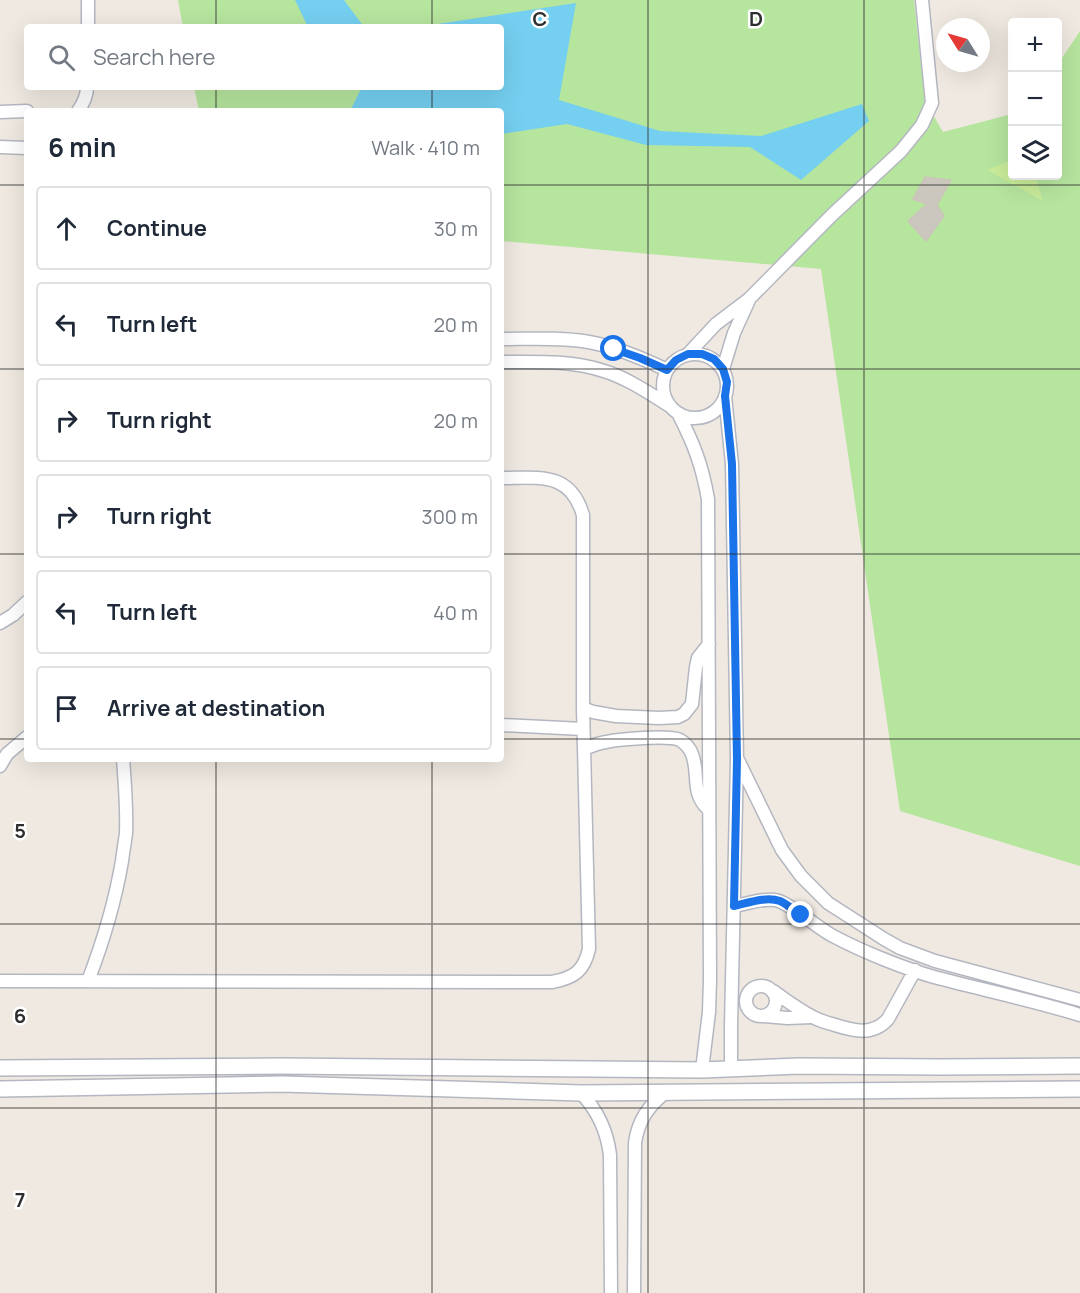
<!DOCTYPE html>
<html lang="en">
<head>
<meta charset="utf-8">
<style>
	body { margin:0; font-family:Manrope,sans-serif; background:#f2f2f3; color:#1f2937 }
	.controls { position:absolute; right:18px; top:18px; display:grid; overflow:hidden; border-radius:6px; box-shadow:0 6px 24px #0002 }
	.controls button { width:54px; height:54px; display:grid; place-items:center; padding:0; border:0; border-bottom:2px solid #e0e1e3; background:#fff; color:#1f2937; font:30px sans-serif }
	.compass { position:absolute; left:936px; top:18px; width:54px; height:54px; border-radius:50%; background:#fff; box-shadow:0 6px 24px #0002; rotate:307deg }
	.stop { position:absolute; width:18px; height:18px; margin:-14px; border:4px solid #1a73e8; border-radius:50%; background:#fff }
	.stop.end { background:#1a73e8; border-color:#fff; box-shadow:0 2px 6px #0008 }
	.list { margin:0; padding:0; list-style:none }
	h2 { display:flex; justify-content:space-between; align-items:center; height:78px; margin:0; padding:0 24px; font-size:26px }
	h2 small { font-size:20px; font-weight:400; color:#747a83 }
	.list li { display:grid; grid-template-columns:39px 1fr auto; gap:18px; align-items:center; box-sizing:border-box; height:84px; margin:0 12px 12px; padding:0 12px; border:2px solid #e0e1e3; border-radius:6px }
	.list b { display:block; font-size:22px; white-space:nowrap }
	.list em { font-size:20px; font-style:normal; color:#747a83 }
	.icon { flex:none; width:33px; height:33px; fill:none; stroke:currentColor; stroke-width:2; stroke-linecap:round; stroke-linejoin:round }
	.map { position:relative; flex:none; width:1080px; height:1293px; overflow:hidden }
	.search { position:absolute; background:#fff; box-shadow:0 6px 24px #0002; left:24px; top:24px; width:480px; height:66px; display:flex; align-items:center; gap:15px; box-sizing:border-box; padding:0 21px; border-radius:6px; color:#747a83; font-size:22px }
	.panel { position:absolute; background:#fff; box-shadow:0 6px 24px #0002; left:24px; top:108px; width:480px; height:654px; border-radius:6px }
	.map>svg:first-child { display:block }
</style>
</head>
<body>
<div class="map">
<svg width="1080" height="1293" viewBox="0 0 1080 1293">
	<rect width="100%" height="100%" fill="#efe9e1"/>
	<path fill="#b6e59e" d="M 178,0 L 914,0 L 925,101 L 943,132 L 1012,114 L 1012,176 L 1058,176 L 1058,64 L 1080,31 L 1080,866 L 900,811 L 821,269 L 501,241 L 501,111 L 199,111 L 194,87 L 501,87 L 501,27 L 183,27 Z"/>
	<path fill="#c9ec9a" d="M 1012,160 L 1012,176 L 1035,176 L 1043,201 L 987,170 Z"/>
	<path fill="#75cff0" d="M 295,0 L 344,0 L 364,27 L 308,27 Z
		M 576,3 L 559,100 L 660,131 L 761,136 L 862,104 L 869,121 L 801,180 L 750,147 L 646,145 L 567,124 L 501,134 L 501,111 L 350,111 L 362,87 L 501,87 L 501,27 L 418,27 Z"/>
	<path fill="#cbc7bf" stroke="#cbc5ba" stroke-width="1.5" d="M 925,177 L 951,180 L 937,205 L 944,216 L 926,241 L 908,221 L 927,204 L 913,199 Z"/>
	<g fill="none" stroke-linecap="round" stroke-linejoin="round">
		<g stroke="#b4b7c1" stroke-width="15">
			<path id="minor" d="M 88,27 L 88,0
				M 78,111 C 83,104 87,96 87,87
				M 0,112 L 27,111
				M 0,147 L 27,148
				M 501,339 C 530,339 560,337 589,342 C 616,347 642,358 667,370
				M 688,354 L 716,324 L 749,299 L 832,215 L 901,151 L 922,125 L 932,103 L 922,0
				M663 386a32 32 0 1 1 64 0a32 32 0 1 1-64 0Z
				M 501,362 C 536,362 570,360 604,371 C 627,378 649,393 670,406
				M 723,369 L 734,333 L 749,300
				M 725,396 L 732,464 L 737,759 L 731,1025 L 731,1069
				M 678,413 C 694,444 702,465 708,499 L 710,980 L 709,1012 L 702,1070
				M 0,623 L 13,615 L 27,602
				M 583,708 L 593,712 L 616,716 L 659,718 L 678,717 L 684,714 L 692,704 L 696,667 L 698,658 L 709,644
				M 501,725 L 583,729
				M 584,749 C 591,746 598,743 606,742 C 620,739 668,735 680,740 C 685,743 690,749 692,754 C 700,775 690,793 709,810
				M 738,760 L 782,850 L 801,876 L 828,903 L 884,939 L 900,948 L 935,961 L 1080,1000
				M 0,766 L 7,754 L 27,737
				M 734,906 C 747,904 762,898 775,900 C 787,901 819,929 833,936 C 861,951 903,968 934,977 C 983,990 1032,1000 1080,1015
				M 0,981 L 552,982 C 574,978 584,971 589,949 L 583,708 L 583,515 C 570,471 539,478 501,478
				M 88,981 C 103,942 115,902 122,861 C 123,852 125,842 126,833 C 127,808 125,784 123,759
				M746 1001a15 15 0 1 1 30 0a15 15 0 1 1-30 0Z
				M 773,991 C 786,1000 799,1010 813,1017 C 820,1021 828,1023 835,1025 C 854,1031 873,1036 888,1019 L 915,970
				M 764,1016 L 788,1018 L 811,1017
				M 581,1093 C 598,1111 607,1130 610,1155 L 611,1293
				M 634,1293 L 635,1143 C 638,1121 648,1106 666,1092"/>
		</g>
		<g stroke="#b4b7c1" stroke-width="18">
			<path id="tertiary" d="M 0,1068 L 282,1066 L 702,1070 L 799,1066 L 941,1067 L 1080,1066
				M 0,1089 L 282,1084 L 581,1093 L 1080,1089"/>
		</g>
		<use href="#minor" stroke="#fff" stroke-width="12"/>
		<use href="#tertiary" stroke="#fff" stroke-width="15"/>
	</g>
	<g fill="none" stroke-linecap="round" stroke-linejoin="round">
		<path stroke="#1a73e8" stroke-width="8" d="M 614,349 L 640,358 L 667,370 L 676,360 L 688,354 L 702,354 L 714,359 L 723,369 L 727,382 L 725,396 L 732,464 L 737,759 L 734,906 C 748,903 766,896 780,901 C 787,904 794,911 801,915"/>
	</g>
	<path fill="none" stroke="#2e2e2e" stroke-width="1.5" stroke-opacity="0.55" d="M 216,0 L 216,27M 432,0 L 432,27M 648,0 L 648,1293M 864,0 L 864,1293M 216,87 L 216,111M 432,87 L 432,111M 0,185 L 27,185M 501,185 L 1080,185M 0,369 L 27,369M 501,369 L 1080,369M 0,554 L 27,554M 501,554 L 1080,554M 0,739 L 27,739M 501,739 L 1080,739M 216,759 L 216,1293M 432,759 L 432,1293M 0,924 L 1080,924M 0,1108 L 1080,1108"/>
	<g font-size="20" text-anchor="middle" font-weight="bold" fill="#2e2e2e" stroke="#fff" stroke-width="5" stroke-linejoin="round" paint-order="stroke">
		<text x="540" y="26">C</text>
		<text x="756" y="26">D</text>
		<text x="20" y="838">5</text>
		<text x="20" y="1023">6</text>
		<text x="20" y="1207">7</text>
	</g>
</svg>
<div class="controls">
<button>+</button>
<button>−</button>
<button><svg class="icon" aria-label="layers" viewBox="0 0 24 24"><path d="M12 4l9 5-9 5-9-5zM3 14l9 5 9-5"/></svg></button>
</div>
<svg class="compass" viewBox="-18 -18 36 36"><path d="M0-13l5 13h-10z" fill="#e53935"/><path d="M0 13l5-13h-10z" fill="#747a83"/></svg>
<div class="stop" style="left:614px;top:349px"></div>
<div class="stop end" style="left:801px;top:915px"></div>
<div class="search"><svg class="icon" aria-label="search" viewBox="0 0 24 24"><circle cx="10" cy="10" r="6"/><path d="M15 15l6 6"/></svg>Search here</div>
<section class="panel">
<h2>6 min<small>Walk · 410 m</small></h2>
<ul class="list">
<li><svg class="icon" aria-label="ahead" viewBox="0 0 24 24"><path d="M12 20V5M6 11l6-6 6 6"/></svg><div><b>Continue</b></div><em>30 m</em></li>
<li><svg class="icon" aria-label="left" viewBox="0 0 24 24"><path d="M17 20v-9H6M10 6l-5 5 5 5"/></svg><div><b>Turn left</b></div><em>20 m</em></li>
<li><svg class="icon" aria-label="right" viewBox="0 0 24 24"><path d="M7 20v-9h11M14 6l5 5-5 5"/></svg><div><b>Turn right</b></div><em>20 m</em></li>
<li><svg class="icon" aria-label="right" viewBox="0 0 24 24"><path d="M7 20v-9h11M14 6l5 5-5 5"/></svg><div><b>Turn right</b></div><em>300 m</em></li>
<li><svg class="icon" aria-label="left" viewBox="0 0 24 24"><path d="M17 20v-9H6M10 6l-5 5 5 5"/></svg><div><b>Turn left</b></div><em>40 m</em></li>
<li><svg class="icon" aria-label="arrive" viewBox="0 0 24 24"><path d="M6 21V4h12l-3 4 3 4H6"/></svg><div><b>Arrive at destination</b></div></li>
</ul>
</section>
</div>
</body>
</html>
